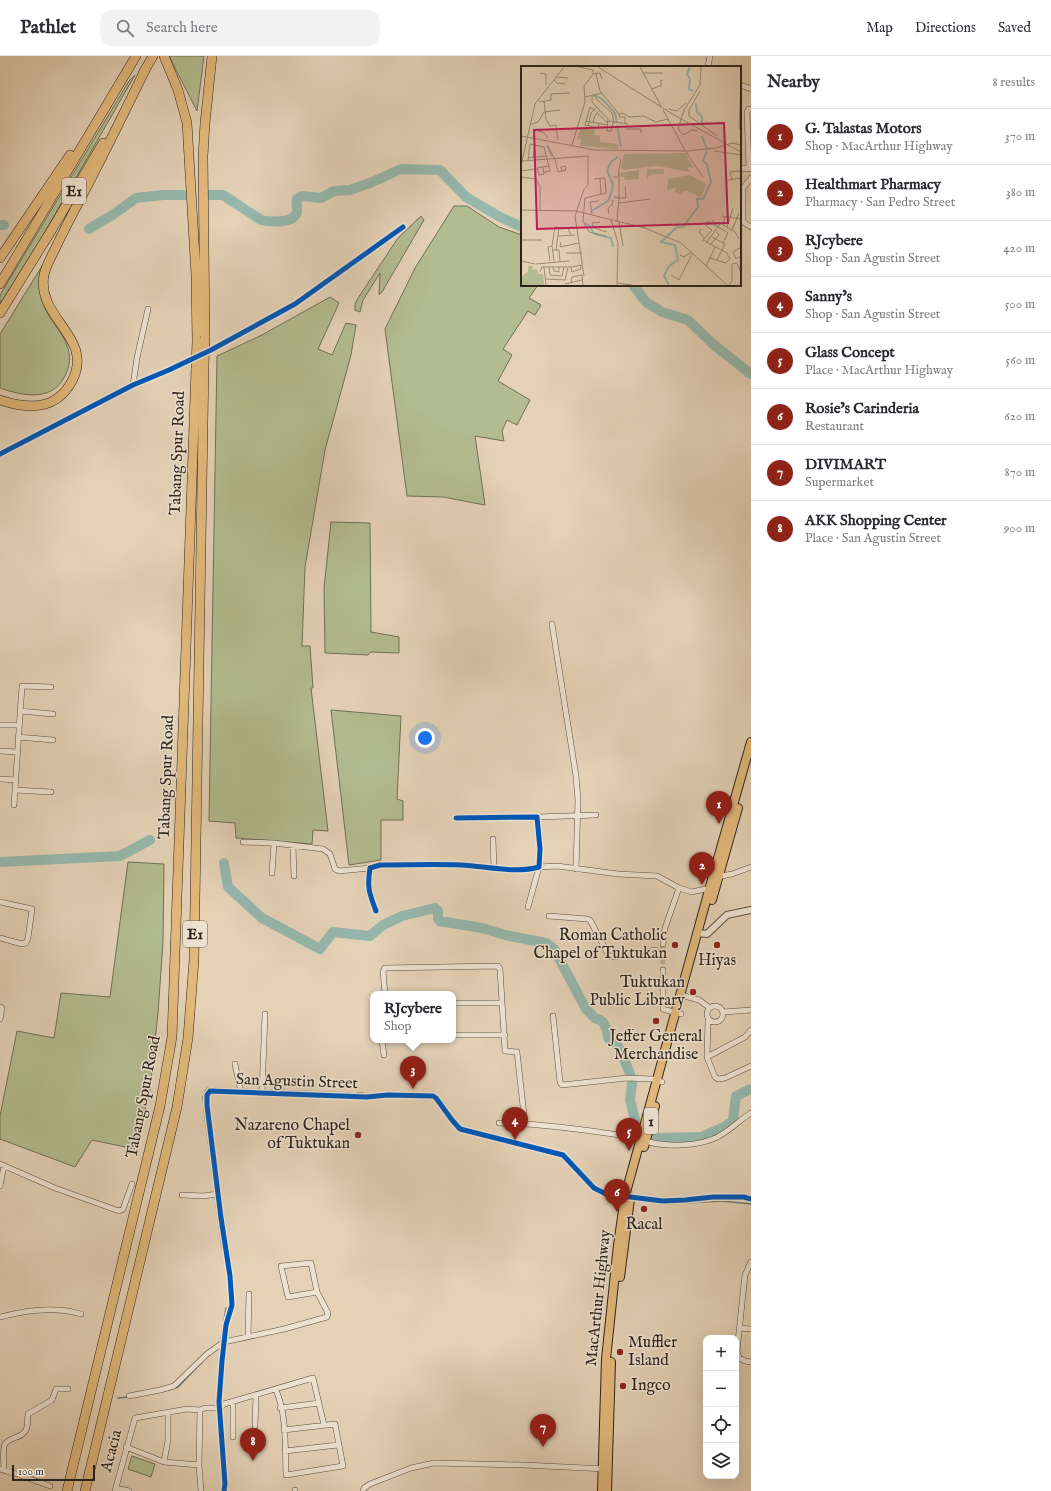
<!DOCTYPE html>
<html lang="en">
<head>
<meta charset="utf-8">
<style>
	body { margin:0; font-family:"IM FELL English",serif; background:#f2f2f3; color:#2b2b33 }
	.controls { position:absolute; right:12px; bottom:12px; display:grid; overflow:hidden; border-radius:8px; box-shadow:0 4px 16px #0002 }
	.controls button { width:36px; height:36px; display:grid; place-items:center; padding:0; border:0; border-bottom:1px solid #e1e1e2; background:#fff; color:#2b2b33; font:20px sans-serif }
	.scale { position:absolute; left:12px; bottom:10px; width:83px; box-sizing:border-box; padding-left:4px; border:2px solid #2d241b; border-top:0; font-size:11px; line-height:14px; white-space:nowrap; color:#2d241b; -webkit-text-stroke:3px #ede1d0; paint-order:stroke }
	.you { position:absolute; left:425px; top:682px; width:14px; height:14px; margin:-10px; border:3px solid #fff; border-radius:50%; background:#1a73e8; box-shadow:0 0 0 6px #1a73e833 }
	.badge { display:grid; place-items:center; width:26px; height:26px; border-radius:50%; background:#8f2418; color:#fff; font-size:13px; font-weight:700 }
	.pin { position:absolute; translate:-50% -33px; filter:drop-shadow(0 1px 2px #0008) }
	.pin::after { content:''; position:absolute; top:21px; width:14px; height:12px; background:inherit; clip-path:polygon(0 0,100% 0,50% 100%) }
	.popup { position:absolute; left:370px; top:935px; width:86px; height:52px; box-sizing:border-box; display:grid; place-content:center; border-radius:8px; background:#fff; filter:drop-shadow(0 1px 3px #0005); font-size:13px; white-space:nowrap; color:#7c7c81 }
	.popup b { font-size:15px; color:#2b2b33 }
	.popup::after { content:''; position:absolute; left:50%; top:100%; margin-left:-8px; border:8px solid transparent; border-top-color:#fff }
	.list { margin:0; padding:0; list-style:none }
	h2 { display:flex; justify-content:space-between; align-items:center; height:52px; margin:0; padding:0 16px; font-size:17px }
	h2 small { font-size:13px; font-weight:400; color:#7c7c81 }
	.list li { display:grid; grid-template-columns:26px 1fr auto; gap:12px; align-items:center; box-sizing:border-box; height:56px; padding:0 16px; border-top:1px solid #e1e1e2 }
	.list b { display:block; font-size:15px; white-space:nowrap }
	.list p { margin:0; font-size:13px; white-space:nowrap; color:#7c7c81 }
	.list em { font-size:13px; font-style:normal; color:#7c7c81 }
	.icon { flex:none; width:22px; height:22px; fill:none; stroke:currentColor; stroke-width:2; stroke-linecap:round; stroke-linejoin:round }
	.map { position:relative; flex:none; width:751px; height:1435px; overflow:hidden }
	header { display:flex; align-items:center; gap:24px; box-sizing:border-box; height:56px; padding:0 20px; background:#fff; border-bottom:1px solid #e1e1e2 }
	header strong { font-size:19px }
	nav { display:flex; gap:22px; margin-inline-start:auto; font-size:14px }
	.search { width:280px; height:36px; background:#f2f2f3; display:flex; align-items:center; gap:10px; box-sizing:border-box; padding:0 14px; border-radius:12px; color:#7c7c81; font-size:15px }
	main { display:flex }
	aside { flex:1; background:#fff }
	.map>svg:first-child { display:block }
</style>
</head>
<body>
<header>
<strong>Pathlet</strong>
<div class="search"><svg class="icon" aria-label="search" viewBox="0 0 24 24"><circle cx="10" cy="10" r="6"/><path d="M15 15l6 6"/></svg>Search here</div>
<nav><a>Map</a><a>Directions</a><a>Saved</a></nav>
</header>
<main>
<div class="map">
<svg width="751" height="1435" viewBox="0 0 751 1435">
	<rect width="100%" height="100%" fill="#e4d1b6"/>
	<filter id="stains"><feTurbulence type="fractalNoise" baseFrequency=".005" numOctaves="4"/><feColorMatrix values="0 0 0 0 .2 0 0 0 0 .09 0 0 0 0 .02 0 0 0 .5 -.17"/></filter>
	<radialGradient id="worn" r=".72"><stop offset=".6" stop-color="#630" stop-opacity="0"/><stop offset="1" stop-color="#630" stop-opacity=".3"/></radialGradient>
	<path fill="#b2bc90" stroke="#707056" d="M 169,0 L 204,0 L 197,55 Z
		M 135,19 L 39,186 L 0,248 L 0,239 L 129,25 Z
		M 454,150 L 467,150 L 499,171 L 522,179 L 522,229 L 538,229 L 529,242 L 541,249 L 535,259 L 528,255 L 503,293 L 512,299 L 498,325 L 530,344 L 517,369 L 507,364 L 502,375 L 504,385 L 475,380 L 485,449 L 443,441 L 407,440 L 385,273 L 415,212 Z
		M 421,160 L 424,164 L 382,236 L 379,239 L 380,217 L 363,244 L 360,256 L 355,254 L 355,248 L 358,242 L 398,182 Z
		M 45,205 C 41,219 38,233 43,247 C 48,263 62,274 67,290 C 71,300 70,310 65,320 C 52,346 23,340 0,332 L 0,278 Z
		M 330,241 L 339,247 L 318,293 L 332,299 L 346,267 L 356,269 L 351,299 L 325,394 L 305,511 L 302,590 L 310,590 L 313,632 L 311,632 L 328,775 L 313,774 L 312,788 L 236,782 L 235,767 L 209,765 L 217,300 L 262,279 Z
		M 331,466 L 370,467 L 371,576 L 399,581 L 399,597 L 371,596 L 368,599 L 325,597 L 324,532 Z
		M 331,654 L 401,660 L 397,743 L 403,745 L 403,764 L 381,764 L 381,804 L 349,809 Z
		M 128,806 L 164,808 L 163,886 L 158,957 L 150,1034 L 135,1093 L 92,1084 L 75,1111 L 0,1083 L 0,1060 L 17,975 L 54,982 L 61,937 L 110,941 Z
		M 132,1400 L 155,1408 L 151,1421 L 128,1413 Z"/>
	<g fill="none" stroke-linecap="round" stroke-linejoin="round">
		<path stroke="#6b7c72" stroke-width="1.5" d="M 357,1037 L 363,1037
			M 389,1037 L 405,1037
			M 604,1134 L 612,1136
			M 215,1136 L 205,1061 L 203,1041 L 205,1035 L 208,1032 L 351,1037
			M 215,1140 L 222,1192
			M 653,1147 L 668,1148 L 722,1145 L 751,1148
			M 221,1284 L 226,1252
			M 169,1334 L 178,1331 L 202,1306
			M 118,1342 L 128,1341"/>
		<path stroke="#95b7ac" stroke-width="10" d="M 208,139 L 223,139 L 261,164 C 269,166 294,168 297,156 C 297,152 296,148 297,143 L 302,140 L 321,142 L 334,135 L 350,134 L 370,127 L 401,113 L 440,114 L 466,141 L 500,161 L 522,171
			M 0,169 L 4,169
			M 89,173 L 114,158 L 136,142 L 163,139 L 188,139
			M 633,229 L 646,246 L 662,256 L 688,264 L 713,288 L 751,318
			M 0,806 L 120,800 L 150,784
			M 224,807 L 228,831 L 262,862 L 320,893 L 333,876 L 370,880 L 383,869 L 402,860 L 435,852 L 438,855 L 438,863 L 441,866 L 446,866 L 482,872 L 505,879 L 546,887 L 554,893 L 586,953 L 595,962 L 600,964 L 603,966 L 607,974 L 608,982 L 617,989 L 622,998 L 630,1018
			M 632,1027 L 630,1044 L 637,1071
			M 653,1082 L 701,1081 L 724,1071 L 733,1065 L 736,1040 L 751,1033"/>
		<path stroke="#bfae97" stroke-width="5" stroke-dasharray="5 2.5" stroke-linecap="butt" d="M 663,888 L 663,914"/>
		<g stroke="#5b4f42" stroke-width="6">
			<path id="minor" d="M 708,11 L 710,0
				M 740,29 L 751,33
				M 740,112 L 749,113 L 747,56 L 749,53 L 751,53
				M 751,122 L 743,132 L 743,166 L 751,171
				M 133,329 L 137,302 L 148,253
				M 0,398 L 133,329 L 169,314 L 211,294 L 295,248 L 403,171
				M 552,568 L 576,720 L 578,744 L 576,813
				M 20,655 L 53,658
				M 0,669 L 19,669
				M 18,681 L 53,684
				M 0,695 L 17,696
				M 0,723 L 16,724
				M 15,734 L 51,736
				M 14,749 L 22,630 L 51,631
				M 537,761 L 596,759
				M 493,783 L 494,813
				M 243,786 L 274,787 L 323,793 L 330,798 L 335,813 L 339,815 L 370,812
				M 293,790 L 294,820
				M 272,817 L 274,787
				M 716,821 L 732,818 L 751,811
				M 0,846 L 32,853 L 28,882 L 26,887 L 22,888 L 0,882
				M 528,851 L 539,811 L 557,810 L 618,818 L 657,820 L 679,832 L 692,836 L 705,833 L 711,835
				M 376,855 C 369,837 367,831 370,812 L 380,809 C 407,809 435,808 461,809 C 486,810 514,818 539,811 L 540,793 L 537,761 L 456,762
				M 549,860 L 587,863 L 590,864 L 609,900 L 613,901 L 656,894
				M 663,888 L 665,872 L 679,832
				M 663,914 L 663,953 L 681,958
				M 385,938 L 383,915 L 385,912 L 498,910 L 500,913 L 505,995 L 517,996 L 525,1068 C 559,1070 592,1075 626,1080 C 634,1082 641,1084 649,1086 C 668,1091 695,1090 713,1083 C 728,1077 738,1065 751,1057
				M 681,939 L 699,944 L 710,952
				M 453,947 L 501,947
				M707 958a8 8 0 1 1 16 0a8 8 0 1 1-16 0Z
				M 0,951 L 2,952 L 0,963
				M 723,956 L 751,954
				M 553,960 L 560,1026 L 562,1029 L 627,1022 L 652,1023 L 662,1026
				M 708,964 L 707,1001 L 715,1021 L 718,1023 L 725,1022 L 751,1010
				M 453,979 L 505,979
				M 382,984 L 384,999
				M 707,1001 L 745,981 L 751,974
				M 235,1008 L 241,1036
				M 262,1037 L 265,958
				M 499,1067 L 525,1068
				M 0,1108 L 55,1132 L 119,1155 L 123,1153 L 132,1128
				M 0,1130 L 4,1110
				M 182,1139 L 203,1140 L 218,1138
				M 751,1206 L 745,1219 L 737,1295 L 739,1302 L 745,1305 L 751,1306
				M 0,1261 C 26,1254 55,1250 81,1258
				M 740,1272 L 751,1273
				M 248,1280 L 249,1238
				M 276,1334 C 287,1359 285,1392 286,1419 L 343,1410 L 335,1368 L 284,1374
				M 129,1340 L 160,1334 L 174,1330 L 207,1298 L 224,1286 L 284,1273 L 327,1261 L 328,1257 L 317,1236 L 311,1207 L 281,1210 L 288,1241 L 317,1236
				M 280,1352 L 319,1347
				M 200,1354 L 199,1409 L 201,1435
				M 255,1370 L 256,1340
				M 233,1381 L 233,1346
				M 126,1391 L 164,1406 L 199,1409
				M 285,1395 L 338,1389
				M 164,1406 L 168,1384 L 168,1356
				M 0,1413 L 16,1418
				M 4,1414 C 4,1407 2,1394 5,1388 C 10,1380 24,1383 27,1371 C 28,1367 27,1363 28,1358 L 52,1344 L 56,1333 L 68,1333
				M 22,1420 L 50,1430
				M 116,1432 L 129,1435
				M 295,1434 L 295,1435
				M 115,1435 L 135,1362 L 187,1353 L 200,1354 L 205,1352 L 220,1352 L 224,1348 L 313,1322 L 324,1369
				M 224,1435 L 225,1428 L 219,1346 L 222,1305 L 226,1269 L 232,1249 L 230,1220 L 221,1162 L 207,1049 L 207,1039 L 210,1035 L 367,1041 L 388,1039 L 433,1040 L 436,1042 L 452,1064 L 460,1073 L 563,1099 L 594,1132 L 606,1138 L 663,1145 L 685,1144 L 713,1141 L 744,1141 L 751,1143
				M 363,1435 L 364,1432 L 370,1428 L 411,1412 L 434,1407 L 524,1409 L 605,1413"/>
		</g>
		<g stroke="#5b4f42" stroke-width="8">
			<path id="tertiary" d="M 698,877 L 707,878 L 727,859 L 751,854"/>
		</g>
		<g stroke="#2d241b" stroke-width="10">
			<path id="trunk" d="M 712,844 L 738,752
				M 644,1091 L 655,1050
				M 620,1221 L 630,1143
				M 602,1435 L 606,1303 L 618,1189 L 625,1140 L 709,834 L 751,686
				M 607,1435 L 611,1306"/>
		</g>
		<g stroke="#2d241b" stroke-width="10">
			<path id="motorway" d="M 164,0 L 178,34 L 187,67 L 196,219 L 197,285
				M 143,17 L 153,0
				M 0,202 L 70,99
				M 0,228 L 136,0
				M 0,257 L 51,175 L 103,87
				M 205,281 L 203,100 L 205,67 L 212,0
				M 0,344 C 28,353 56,355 72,325 C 95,281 36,263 44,219 C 46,209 52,200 56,191 C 64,174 73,157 82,140 C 104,98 125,55 146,12
				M 67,1435 L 160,1050 L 172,981 L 196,312
				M 85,1435 L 177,1051 L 188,982 L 194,904 L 204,309"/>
		</g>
		<use href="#minor" stroke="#ede1d0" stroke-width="5"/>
		<use href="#tertiary" stroke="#ede1d0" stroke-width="6"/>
		<use href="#trunk" stroke="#e2b87b" stroke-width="8"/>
		<use href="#motorway" stroke="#e2b87b" stroke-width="9"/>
		<g stroke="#2d241b" stroke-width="10" stroke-linecap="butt">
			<path id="motorway-bridge" d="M 204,309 L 205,281
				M 196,312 L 197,285"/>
		</g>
		<use href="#motorway-bridge" stroke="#e2b87b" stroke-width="9"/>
		<g stroke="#ede1d0" stroke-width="8">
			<path id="cycleway" d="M 0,398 L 133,329 L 169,314 L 211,294 L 295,248 L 403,171
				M 376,855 C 369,837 367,831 370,812 L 380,809 C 407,809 435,808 461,809 C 486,810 514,818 539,811 L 540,793 L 537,761 L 456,762
				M 224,1435 L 225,1428 L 219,1346 L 222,1305 L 226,1269 L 232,1249 L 230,1220 L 221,1162 L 207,1049 L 207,1039 L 210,1035 L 367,1041 L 388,1039 L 433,1040 L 436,1042 L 452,1064 L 460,1073 L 563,1099 L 594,1132 L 606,1138 L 663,1145 L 685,1144 L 713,1141 L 744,1141 L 751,1143"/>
		</g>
		<use href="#cycleway" stroke="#0057b8" stroke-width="5"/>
	</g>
	<g fill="#8f2418" stroke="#ede1d0" stroke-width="1.5">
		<circle cx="675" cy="889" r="4"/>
		<circle cx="717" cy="889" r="4"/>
		<circle cx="693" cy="936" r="4"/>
		<circle cx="656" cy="965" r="4"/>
		<circle cx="358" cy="1079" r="4"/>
		<circle cx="644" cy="1153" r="4"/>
		<circle cx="620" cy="1296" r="4"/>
		<circle cx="623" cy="1330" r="4"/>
	</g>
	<g text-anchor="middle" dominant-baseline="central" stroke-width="3" stroke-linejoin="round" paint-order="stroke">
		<g fill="#ede1d0" stroke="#675d51" stroke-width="1">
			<rect x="62" y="122" width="24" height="26" rx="3"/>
			<rect x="183" y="865" width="24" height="26" rx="3"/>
			<rect x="644" y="1052" width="14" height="26" rx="3"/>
		</g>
		<g font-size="15" font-weight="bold" fill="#2d241b">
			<text x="74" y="135">E1</text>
			<text x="195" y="878">E1</text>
			<text x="651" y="1065">1</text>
		</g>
		<g font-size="16" fill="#2d241b" stroke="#ede1d0">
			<text transform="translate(178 397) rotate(-88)">Tabang Spur Road</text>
			<text transform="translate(167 721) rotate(-88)">Tabang Spur Road</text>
			<text transform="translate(297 1026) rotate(2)">San Agustin Street</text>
			<text transform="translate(144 1041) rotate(-79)">Tabang Spur Road</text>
			<text transform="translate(599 1242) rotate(-84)">MacArthur Highway</text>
			<text transform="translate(112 1395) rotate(-75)">Acacia</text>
		</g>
		<g font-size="16" fill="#2d241b" stroke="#ede1d0" text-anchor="end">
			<text x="667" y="880">Roman Catholic<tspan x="667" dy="18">Chapel of Tuktukan</tspan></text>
			<text x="717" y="905" text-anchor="middle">Hiyas</text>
			<text x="685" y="927">Tuktukan<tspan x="685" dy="18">Public Library</tspan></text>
			<text x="656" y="981" text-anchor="middle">Jeffer General<tspan x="656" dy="18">Merchandise</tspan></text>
			<text x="350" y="1070">Nazareno Chapel<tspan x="350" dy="18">of Tuktukan</tspan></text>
			<text x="644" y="1169" text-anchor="middle">Racal</text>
			<text x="628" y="1287" text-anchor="start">Muffler<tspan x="628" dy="18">Island</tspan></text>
			<text x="631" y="1330" text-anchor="start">Ingco</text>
		</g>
	</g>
	<g transform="translate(521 10)">
		<rect width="220" height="220" fill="#e4d1b6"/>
		<path d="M 60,62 L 74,64 L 73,69 L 79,70 L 79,76 L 97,78 L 97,83 L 59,80 L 60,74 L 56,72 ZM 164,87 L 173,102 L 166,101 L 169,106 L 137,100 L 102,104 L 100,102 L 103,88 ZM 126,103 L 143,103 L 143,108 L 129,109 L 126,113 ZM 118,104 L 118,113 L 104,114 L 103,111 L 98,111 L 97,107 ZM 169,109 L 185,118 L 180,132 L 167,125 L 162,125 L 160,129 L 154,126 L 155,122 L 146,124 L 147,113 ZM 7,200 L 12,200 L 11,204 L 16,203 L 17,208 L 22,208 L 23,219 L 0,219 L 1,210 L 7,206 Z" fill="#b2bc90"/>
		<path fill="none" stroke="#95b7ac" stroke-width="2" d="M 169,1 L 166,8 L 169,13 L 168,23 L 172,25M 76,29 L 74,30 L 81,33 L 94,47 L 96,57M 175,37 L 176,46 L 181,51 L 181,59M 96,59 L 100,81M 181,70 L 186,83M 26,79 L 31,90M 71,145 L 88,134 L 92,119 L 86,104 L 90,96 L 97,91M 64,157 L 69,160 L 73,168 L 90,172 L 92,181M 148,219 L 143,210 L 148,200 L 157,194 L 154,179 L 140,176 L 156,161 L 162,161 L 177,141 L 176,133 L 182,133 L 190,116 L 186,98 L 182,95 L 186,85"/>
		<path fill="none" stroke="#9b8c78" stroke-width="1" d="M 77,1 L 153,49 L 220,86M 119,1 L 140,40M 19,7 L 25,8 L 25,19M 123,7 L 142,7M 72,8 L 79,7 L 81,13M 75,8 L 79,25 L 98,48 L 102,47 L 108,51 L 122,50 L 135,56 L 147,53M 35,11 L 47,12M 33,14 L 36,17 L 44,18M 131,23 L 141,19 L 139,15 L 142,14M 179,25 L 168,44 L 168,50 L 196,70M 71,30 L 71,36 L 87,53 L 86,65 L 90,65 L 92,57M 64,31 L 81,27M 74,32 L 91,47 L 93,58M 17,34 L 19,36 L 30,34 L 30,28 L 49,27M 23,35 L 25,53 L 29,60 L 35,59 L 37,74M 148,43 L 156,45 L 165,37M 73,44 L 69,41 L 64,59 L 77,62 L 78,58M 142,44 L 165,86 L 182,111M 76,47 L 87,57M 98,48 L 98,51 L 104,51 L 104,58M 64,55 L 87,59M 87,55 L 107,58M 72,56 L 74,49 L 79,44M 11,58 L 17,56 L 23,46 L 39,44M 67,60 L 70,47 L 76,41M 104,63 L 120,63 L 120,67M 218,63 L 220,18M 16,64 L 23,67 L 27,72M 177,65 L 171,64 L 162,69 L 157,63 L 163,44 L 179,19 L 180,1M 0,70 L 74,84 L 166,85 L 195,82 L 211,77 L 220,79M 51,79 L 64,36 L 63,20 L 72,8 L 72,4 L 58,1M 26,80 L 34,93 L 37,106 L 41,105M 193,85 L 220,89M 12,91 L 14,79M 7,92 L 25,90M 7,94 L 9,78 L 23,81 L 29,105 L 23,106M 1,95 L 67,90 L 67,119 L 63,123 L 54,150 L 63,210M 0,100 L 14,38 L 43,1M 44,100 L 45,104 L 41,105 L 40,101 ZM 22,101 L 23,108 L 18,109 L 16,102 L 28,100M 0,105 L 14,103M 97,110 L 100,93M 0,111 L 15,113 L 19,121 L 19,144M 92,111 L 98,111 L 98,132 L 105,132 L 104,121M 73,113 L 84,112 L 85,127 L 64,132 L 62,155 L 68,166 L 85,170M 79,113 L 80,128M 207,114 L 220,112M 211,114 L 209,106 L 220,105M 93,131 L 98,132 L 96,155M 98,137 L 130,133M 0,144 L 55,145 L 124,162 L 160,177 L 206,219M 71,148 L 69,136 L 78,135M 88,148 L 87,142 L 91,139 L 92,134M 201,150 L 220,153M 204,151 L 202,159 L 214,166 L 218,173M 90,154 L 97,177 L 96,219M 79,156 L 71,157 L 73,162 L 86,166M 98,156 L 102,180M 206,161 L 212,142M 180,163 L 178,166 L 184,173M 211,164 L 218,147M 37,170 L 54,169M 191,171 L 204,178 L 196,194M 0,174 L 21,174M 40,176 L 39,181 L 58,177M 185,177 L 200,157 L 192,157 L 192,154M 189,179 L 198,169 L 195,166M 220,181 L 212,186 L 215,193 L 220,190M 32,184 L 38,184 L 39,195M 35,184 L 38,162M 45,187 L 61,187M 159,189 L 163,191 L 170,186M 189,192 L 205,197 L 209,193 L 206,187 L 182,174 L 191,164 L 184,159 L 185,156 L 189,156 L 207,167 L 202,177M 0,195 L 14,198M 29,195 L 27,181 L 31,180M 33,195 L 31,180 L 34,161 L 47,162 L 50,169M 15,198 L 48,195M 185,200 L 194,181M 23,201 L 25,219M 28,201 L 29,209 L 41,210 L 43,201M 32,201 L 33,205 L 38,206 L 38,201M 50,201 L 51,206 L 60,203 L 59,199M 19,206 L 21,201 L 50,201 L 61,199M 150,209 L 158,214 L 171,188M 25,213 L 44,214 L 47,202M 50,217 L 51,211 L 61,209 L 62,219M 96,217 L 111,219M 44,218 L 61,214M 208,219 L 211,215 L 211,198 L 216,197 L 220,207"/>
		<path fill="#c2185b" fill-opacity="0.15" stroke="#c2185b" stroke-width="2" d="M 203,57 L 207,157 L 16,163 L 13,64 Z"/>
		<rect width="220" height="220" fill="none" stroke="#2d241b" stroke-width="2"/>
	</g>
	<rect width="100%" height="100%" filter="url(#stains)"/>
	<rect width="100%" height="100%" fill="url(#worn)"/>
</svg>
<div class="controls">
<button>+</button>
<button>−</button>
<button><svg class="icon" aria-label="locate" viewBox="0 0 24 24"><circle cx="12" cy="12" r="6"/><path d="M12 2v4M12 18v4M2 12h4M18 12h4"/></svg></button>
<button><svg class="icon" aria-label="layers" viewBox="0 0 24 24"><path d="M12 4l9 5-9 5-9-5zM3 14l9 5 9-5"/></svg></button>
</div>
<div class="scale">100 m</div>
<div class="you"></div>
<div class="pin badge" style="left:719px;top:768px">1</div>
<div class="pin badge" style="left:702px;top:829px">2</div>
<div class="pin badge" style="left:413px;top:1033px">3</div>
<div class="popup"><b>RJcybere</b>Shop</div>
<div class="pin badge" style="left:515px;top:1084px">4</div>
<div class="pin badge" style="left:629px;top:1095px">5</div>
<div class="pin badge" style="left:617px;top:1156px">6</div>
<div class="pin badge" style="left:543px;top:1391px">7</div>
<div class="pin badge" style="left:253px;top:1405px">8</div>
</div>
<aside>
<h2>Nearby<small>8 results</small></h2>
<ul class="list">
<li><span class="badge">1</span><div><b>G. Talastas Motors</b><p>Shop · MacArthur Highway</p></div><em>370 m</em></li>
<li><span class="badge">2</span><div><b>Healthmart Pharmacy</b><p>Pharmacy · San Pedro Street</p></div><em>380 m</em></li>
<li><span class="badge">3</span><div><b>RJcybere</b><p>Shop · San Agustin Street</p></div><em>420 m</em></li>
<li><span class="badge">4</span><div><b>Sanny’s</b><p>Shop · San Agustin Street</p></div><em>500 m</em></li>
<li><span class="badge">5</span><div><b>Glass Concept</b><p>Place · MacArthur Highway</p></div><em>560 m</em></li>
<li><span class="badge">6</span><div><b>Rosie’s Carinderia</b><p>Restaurant</p></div><em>620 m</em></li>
<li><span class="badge">7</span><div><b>DIVIMART</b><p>Supermarket</p></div><em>870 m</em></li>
<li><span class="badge">8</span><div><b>AKK Shopping Center</b><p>Place · San Agustin Street</p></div><em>900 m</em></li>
</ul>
</aside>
</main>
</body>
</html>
